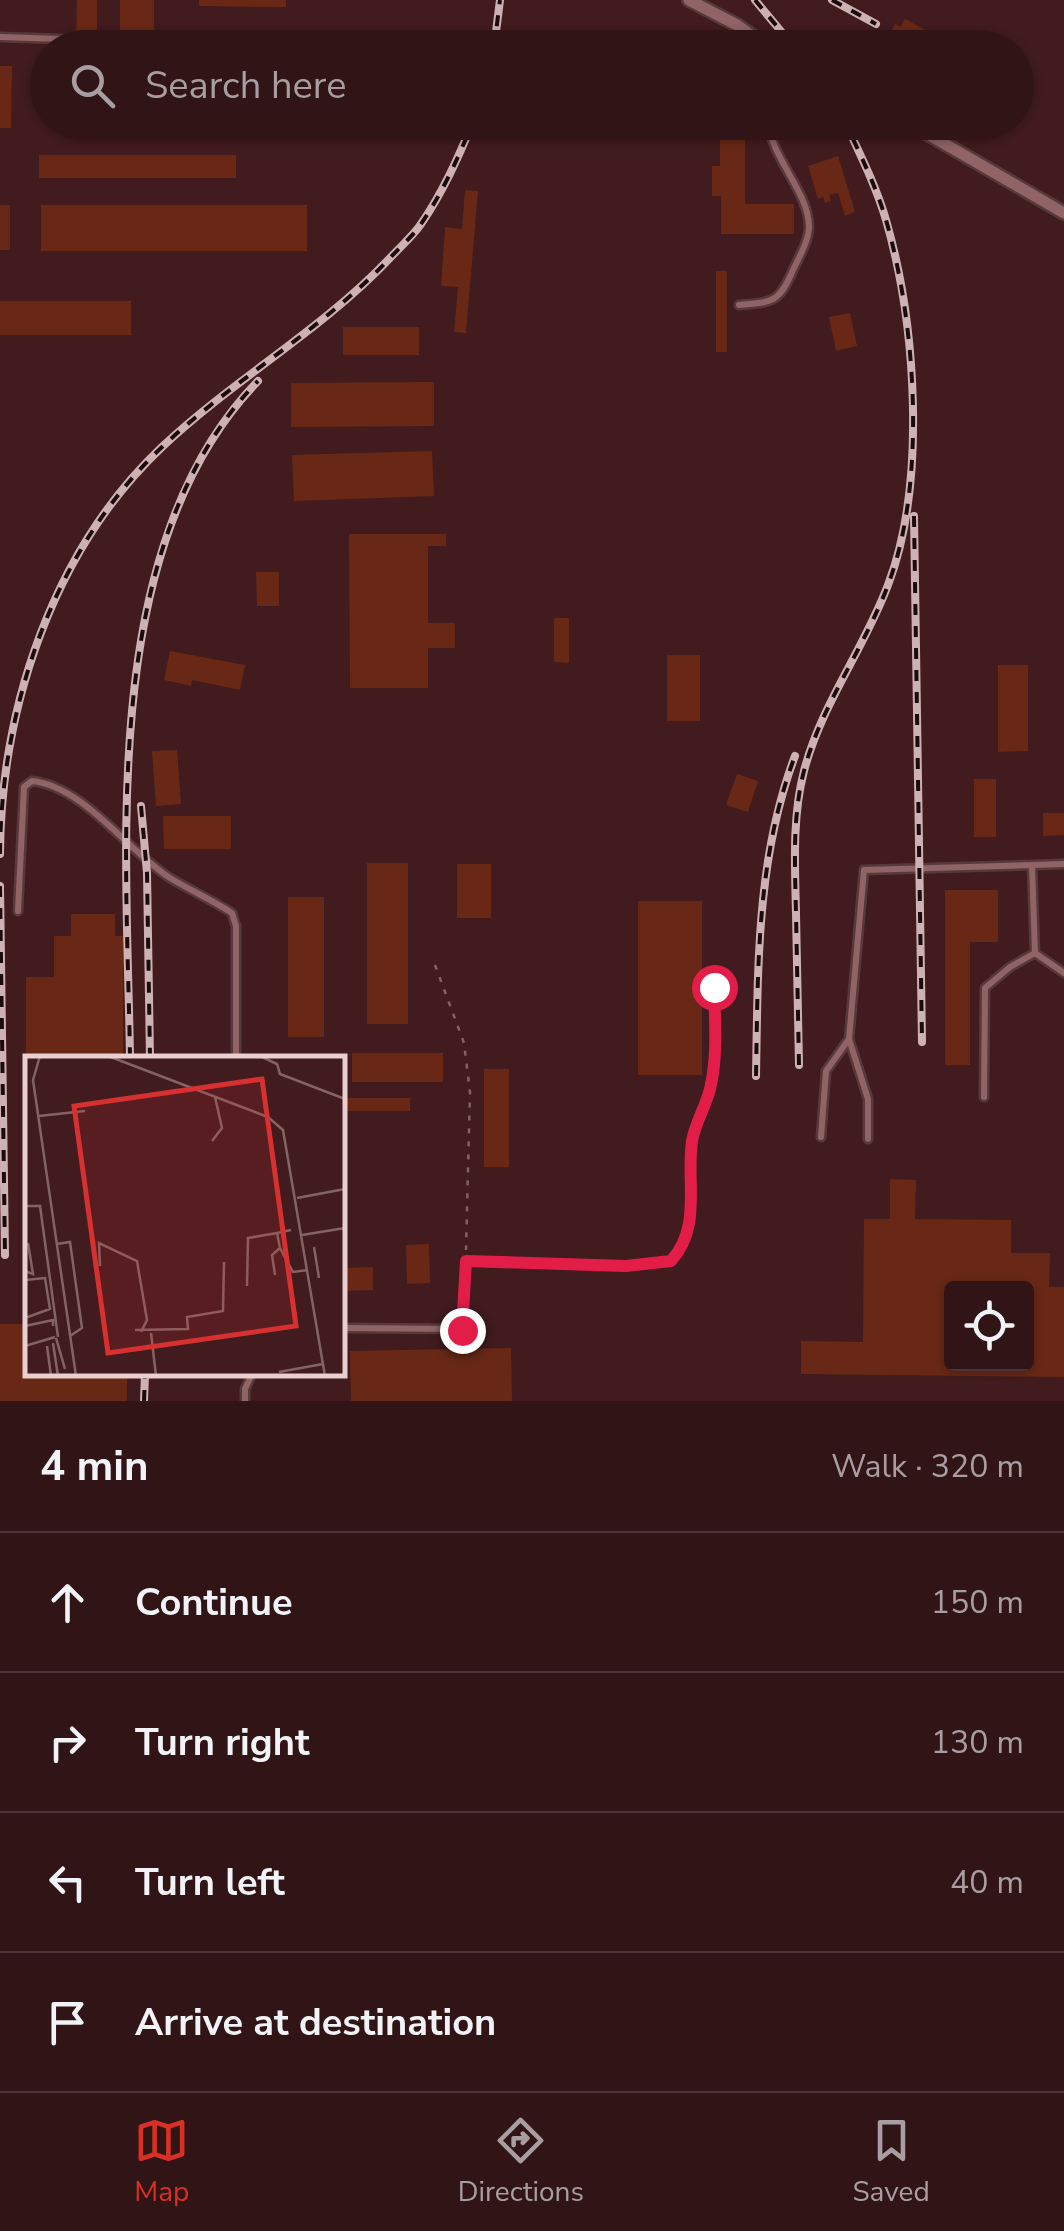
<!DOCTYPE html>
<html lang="en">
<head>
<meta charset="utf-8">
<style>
	body { margin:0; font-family:"Nunito Sans",sans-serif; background:#3d2123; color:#f1f3f6 }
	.controls { position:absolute; right:30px; bottom:30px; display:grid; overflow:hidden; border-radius:10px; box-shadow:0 2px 8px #0004 }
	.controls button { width:90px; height:90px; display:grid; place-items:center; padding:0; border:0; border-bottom:2px solid #4c3335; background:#311416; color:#f1f3f6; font:50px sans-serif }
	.stop { position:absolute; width:30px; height:30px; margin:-22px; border:8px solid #e11d48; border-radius:50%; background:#fff }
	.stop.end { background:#e11d48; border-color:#fff; box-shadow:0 2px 10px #0008 }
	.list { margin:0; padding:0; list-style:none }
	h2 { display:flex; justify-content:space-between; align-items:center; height:130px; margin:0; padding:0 40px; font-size:42px }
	h2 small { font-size:32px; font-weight:400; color:#a89ea1 }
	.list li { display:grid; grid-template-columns:65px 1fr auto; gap:30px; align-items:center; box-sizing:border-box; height:140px; padding:0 40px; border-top:2px solid #4c3335 }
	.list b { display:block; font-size:38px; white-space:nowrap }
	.list em { font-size:32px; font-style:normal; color:#a89ea1 }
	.icon { flex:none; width:55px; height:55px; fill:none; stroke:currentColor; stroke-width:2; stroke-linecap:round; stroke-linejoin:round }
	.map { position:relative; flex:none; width:1064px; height:1401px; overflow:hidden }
	.search { position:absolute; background:#311416; box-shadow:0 2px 8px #0004; left:30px; right:30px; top:30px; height:110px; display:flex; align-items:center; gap:25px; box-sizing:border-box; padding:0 35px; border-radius:55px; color:#a89ea1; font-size:38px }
	.sheet { height:690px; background:#311416 }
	nav { display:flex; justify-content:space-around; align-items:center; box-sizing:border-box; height:140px; border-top:2px solid #4c3335; background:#311416; font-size:28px; color:#a89ea1 }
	nav a { display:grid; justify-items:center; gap:5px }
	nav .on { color:#d93025 }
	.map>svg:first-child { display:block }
</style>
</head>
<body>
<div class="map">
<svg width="1064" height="1401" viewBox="0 0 1064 1401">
	<rect width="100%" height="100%" fill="#411b1e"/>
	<path fill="#682815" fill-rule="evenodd" d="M 77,0 L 97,0 L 97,37 L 76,37 Z
		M 120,0 L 154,0 L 154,39 L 120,39 Z
		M 199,0 L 286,0 L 286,7 L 199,6 Z
		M 905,19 L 935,35 L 929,48 L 884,45 L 895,24 L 901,27 Z
		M 0,66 L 12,66 L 11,128 L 0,128 Z
		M 720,122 L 745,122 L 745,204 L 794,204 L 794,234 L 721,234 L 721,196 L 712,196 L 712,166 L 720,166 Z
		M 39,155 L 236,155 L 236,178 L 39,178 Z
		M 838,156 L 855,212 L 845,216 L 838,193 L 829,195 L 831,201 L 825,203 L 823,197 L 818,199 L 808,166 Z
		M 465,190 L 478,191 L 466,333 L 454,332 L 458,287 L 441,286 L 445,227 L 462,229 Z
		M 0,205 L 10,205 L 10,250 L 0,250 Z
		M 41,205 L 307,205 L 307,251 L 41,251 Z
		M 716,271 L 727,271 L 727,352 L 716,352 Z
		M 0,301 L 131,301 L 131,335 L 0,335 Z
		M 850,313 L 857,346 L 836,351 L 829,317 Z
		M 343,327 L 419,327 L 419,355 L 343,355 Z
		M 434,382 L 434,426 L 291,427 L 291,383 Z
		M 432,451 L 434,496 L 294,501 L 292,455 Z
		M 349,534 L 446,534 L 446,546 L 428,546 L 428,623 L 455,623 L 455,648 L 428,648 L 428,688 L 350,688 Z
		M 256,572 L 279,572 L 279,606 L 257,606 Z
		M 554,618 L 569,618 L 569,663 L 554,662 Z
		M 170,651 L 245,665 L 240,690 L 192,680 L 191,686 L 164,680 Z
		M 667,655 L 700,655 L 700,721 L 667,721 Z
		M 998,665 L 1028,665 L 1028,751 L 998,752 Z
		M 177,750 L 181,804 L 156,806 L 152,751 Z
		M 737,774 L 758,781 L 748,812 L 726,805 Z
		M 974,779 L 996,779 L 996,837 L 974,837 Z
		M 1043,813 L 1064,813 L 1064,835 L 1043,836 Z
		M 163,816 L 231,816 L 231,849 L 164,849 Z
		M 367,863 L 408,863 L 408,1024 L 367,1024 Z
		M 457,864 L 491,864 L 491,918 L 457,918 Z
		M 945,890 L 998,890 L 998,942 L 970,942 L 970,1065 L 945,1065 Z
		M 288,897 L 324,897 L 324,1037 L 288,1037 Z
		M 638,901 L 702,901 L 702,1075 L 638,1075 Z
		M 71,914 L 115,914 L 115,936 L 123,936 L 123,1058 L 26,1058 L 26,977 L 54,977 L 54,936 L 71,936 Z
		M 352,1053 L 443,1053 L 443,1082 L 352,1082 Z
		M 484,1069 L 509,1069 L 509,1167 L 484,1167 Z
		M 342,1098 L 410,1098 L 410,1111 L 342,1111 Z
		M 890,1179 L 916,1180 L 915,1219 L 1011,1220 L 1011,1253 L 1050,1253 L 1049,1287 L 1064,1287 L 1064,1377 L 801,1374 L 801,1341 L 863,1342 L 864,1219 L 890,1219 ZM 952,1288 L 1026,1288 L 1026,1364 L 952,1364 Z
		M 429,1244 L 430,1283 L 407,1284 L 406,1245 Z
		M 373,1267 L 373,1290 L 342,1291 L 342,1268 Z
		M 0,1324 L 28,1324 L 28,1374 L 127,1374 L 127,1401 L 0,1401 Z
		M 511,1348 L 512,1401 L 351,1401 L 350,1351 Z"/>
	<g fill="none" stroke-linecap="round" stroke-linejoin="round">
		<g stroke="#58393b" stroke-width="11">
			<path id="lane" d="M 0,37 L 61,39
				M 739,305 C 773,302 779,303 793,270 C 799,257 809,241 809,226 C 808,191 772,159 768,122
				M 1064,864 L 1032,865 L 1035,953 L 1064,973
				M 18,911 L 24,787 L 32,781 C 83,786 128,851 170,878 C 190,890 212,900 232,913 L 236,926 L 236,1058
				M 849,1039 L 868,1099 L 868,1139
				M 984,1097 L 985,988 L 1010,967 L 1035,953
				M 821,1137 L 826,1071 L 849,1039 L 864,870 L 1032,865
				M 342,1328 L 462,1329 L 466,1261 L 626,1266 L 671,1261 C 702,1227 686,1183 692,1141 C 695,1123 706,1106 710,1089 C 718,1055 715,1022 714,987
				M 245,1401 L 245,1389 L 252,1374"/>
		</g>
		<g stroke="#58393b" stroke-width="16">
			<path id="street" d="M 689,0 L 737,25 L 769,48
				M 907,122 L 1064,213"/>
		</g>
		<path stroke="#846264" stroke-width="2.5" stroke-dasharray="5 8" stroke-linecap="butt" d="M 435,965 L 464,1043 L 470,1092 L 466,1250"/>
		<use href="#lane" stroke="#906365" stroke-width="6"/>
		<use href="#street" stroke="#906365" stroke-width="11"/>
		<g stroke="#ceb2b3" stroke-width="8">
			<path id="rail" d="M 755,0 L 795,48
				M 832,0 L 876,24
				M 494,48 L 500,0
				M 914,516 L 922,1042
				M 141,806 L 147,873 L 150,1058
				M 0,854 C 1,707 53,550 162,447 C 234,379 322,330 390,258 C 400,247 413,236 421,224 C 443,192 458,158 473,122
				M 0,886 L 5,1255
				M 130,1058 C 127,847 98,545 258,381
				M 799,1065 C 798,1014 797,964 796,914 C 795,866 792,817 804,771 C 821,705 864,649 888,585 C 927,483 916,324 886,220 C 876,186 860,154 845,122
				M 756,1076 C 758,969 756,859 795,756
				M 144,1401 L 145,1374"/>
		</g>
		<use href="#rail" stroke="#1c0b0c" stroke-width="4" stroke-dasharray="11" stroke-linecap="butt"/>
	</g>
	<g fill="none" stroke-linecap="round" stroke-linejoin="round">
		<path stroke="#e11d48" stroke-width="12" d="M 462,1330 L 466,1261 L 626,1266 L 671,1261 C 702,1227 686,1183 692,1141 C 695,1123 706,1106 710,1089 C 718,1055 715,1022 714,987"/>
	</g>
	<g transform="translate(25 1056)">
		<rect width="320" height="320" fill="#411b1e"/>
		<path fill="none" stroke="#846365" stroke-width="2.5" d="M 15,0 L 8,24 L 51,320M 83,0 L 243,61 L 258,74 L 300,320M 235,0 L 252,8 L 255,18 L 320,43M 14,60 L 60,55M 187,85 L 197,72 L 190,41M 272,142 L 320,133M 0,150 L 15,150 L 33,281M 266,174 L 252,177 L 255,192 L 268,216 L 283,214M 277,179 L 320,172M 32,188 L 45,186 L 57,272 L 45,280M 289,191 L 294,222M 75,210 L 74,187 L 112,205 L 122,264 L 116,276M 0,215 L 8,218 L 3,187M 250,219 L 247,199 L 255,192M 0,224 L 20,222 L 25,253 L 0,262M 222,230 L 223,182 L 252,177M 0,270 L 28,264 L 28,270M 110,274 L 163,273 L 162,261 L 198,255 L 199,206M 126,277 L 131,320M 31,282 L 40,313M 28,287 L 33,320M 0,290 L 30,281M 22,290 L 26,320M 254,316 L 298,308"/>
		<path fill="#d73030" fill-opacity="0.15" stroke="#d73030" stroke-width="5" d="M 237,23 L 271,270 L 83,297 L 49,50 Z"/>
		<rect width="320" height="320" fill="none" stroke="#e9cfcf" stroke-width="5"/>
	</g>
</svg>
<div class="controls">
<button><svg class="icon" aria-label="locate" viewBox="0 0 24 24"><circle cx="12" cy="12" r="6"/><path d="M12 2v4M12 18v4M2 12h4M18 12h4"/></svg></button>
</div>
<div class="stop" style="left:714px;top:987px"></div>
<div class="stop end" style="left:462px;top:1330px"></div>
<div class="search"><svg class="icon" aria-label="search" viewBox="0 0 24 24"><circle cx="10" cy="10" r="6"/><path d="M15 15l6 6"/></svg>Search here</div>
</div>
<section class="sheet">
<h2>4 min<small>Walk · 320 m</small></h2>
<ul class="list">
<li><svg class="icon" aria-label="ahead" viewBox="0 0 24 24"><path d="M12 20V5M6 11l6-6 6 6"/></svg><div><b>Continue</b></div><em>150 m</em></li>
<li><svg class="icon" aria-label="right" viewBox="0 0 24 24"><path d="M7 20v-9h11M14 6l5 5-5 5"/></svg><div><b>Turn right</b></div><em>130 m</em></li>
<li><svg class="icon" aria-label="left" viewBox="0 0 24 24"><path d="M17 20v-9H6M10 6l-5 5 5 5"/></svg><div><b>Turn left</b></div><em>40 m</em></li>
<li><svg class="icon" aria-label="arrive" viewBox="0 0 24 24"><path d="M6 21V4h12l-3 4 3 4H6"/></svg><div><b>Arrive at destination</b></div></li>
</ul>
</section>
<nav>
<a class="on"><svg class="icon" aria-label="map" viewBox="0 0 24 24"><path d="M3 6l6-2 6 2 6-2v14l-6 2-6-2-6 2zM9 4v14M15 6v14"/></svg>Map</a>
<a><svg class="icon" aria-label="directions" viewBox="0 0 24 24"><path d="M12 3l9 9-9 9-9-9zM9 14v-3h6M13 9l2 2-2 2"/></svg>Directions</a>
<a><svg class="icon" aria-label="saved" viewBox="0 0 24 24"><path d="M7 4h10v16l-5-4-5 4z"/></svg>Saved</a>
</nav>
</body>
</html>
